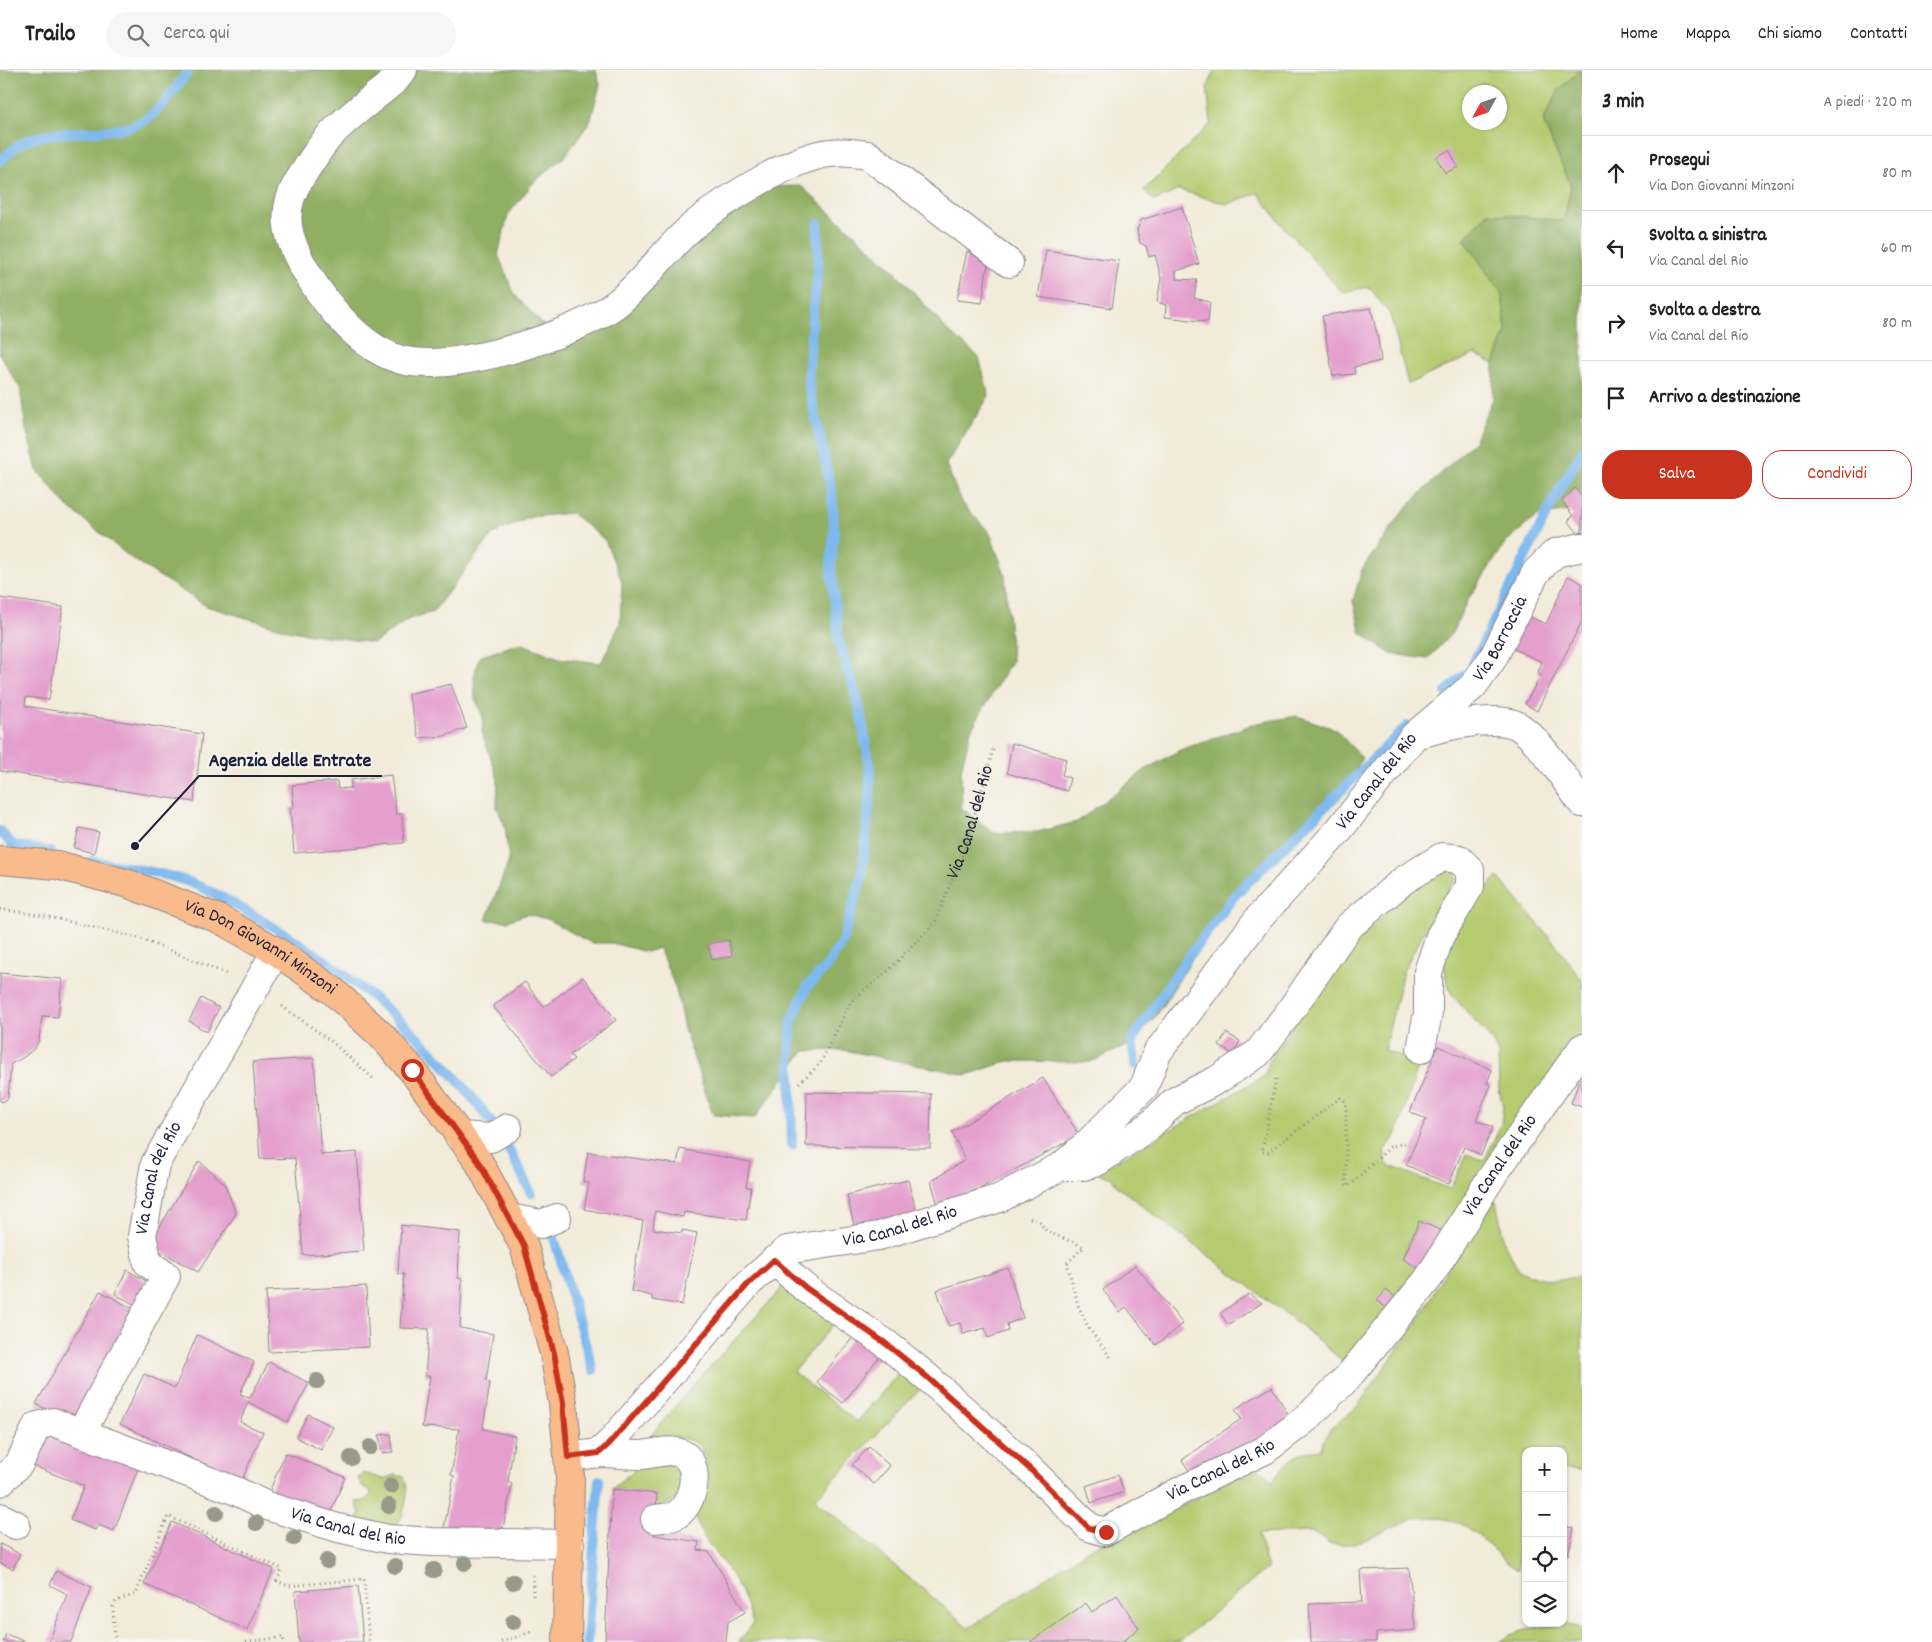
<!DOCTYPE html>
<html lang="it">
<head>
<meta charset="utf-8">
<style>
	body { margin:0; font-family:Dekko,sans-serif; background:#f6f6f6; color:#222 }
	.controls { position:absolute; right:15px; bottom:15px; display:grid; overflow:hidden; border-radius:10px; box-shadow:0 1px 4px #0004 }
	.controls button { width:45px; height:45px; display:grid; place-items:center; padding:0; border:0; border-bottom:1px solid #e0e0e0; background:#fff; color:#222; font:25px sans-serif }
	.compass { position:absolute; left:1462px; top:15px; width:45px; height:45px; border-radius:50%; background:#fff; box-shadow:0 1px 4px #0004; rotate:230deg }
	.stop { position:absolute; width:15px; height:15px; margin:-11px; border:4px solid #c8321e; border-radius:50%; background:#fff }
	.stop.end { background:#c8321e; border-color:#fff; box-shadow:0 1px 5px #0008 }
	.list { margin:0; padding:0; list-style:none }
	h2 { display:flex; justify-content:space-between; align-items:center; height:65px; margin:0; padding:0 20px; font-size:21px }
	h2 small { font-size:16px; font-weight:400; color:#767676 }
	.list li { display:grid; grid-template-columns:32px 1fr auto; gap:15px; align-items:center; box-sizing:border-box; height:75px; padding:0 20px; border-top:1px solid #e0e0e0 }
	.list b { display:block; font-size:19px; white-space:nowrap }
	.list p { margin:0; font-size:16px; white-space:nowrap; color:#767676 }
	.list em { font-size:16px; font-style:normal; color:#767676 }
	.actions { display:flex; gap:10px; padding:15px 20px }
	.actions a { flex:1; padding:11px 0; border:1px solid #c8321e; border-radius:20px; text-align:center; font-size:18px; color:#c8321e }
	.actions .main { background:#c8321e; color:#fff }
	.icon { flex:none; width:28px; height:28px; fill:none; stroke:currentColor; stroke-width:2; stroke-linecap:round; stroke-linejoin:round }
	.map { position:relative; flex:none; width:1582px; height:1572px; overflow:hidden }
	header { display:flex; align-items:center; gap:30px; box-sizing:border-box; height:70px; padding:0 25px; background:#fff; border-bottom:1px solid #e0e0e0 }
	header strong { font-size:24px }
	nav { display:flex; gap:28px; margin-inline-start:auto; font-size:18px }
	.search { width:350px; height:45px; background:#f6f6f6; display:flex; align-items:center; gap:12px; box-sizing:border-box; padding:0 18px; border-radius:28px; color:#767676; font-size:19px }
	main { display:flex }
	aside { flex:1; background:#fff }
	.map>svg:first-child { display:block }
</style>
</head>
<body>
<header>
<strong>Trailo</strong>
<div class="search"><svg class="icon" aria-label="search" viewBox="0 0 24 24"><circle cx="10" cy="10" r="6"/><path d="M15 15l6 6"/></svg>Cerca qui</div>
<nav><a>Home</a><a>Mappa</a><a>Chi siamo</a><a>Contatti</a></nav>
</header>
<main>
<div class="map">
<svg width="1582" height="1572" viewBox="0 0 1582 1572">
	<rect width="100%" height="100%" fill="#f6f6f2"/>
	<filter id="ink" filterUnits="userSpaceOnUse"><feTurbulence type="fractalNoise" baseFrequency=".02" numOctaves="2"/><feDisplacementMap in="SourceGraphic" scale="10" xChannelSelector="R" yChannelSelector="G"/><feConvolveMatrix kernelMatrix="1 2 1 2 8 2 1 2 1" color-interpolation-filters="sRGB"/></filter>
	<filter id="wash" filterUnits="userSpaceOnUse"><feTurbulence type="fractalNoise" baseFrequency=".0096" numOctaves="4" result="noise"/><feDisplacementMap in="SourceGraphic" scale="20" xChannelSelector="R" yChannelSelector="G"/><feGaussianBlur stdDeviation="1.12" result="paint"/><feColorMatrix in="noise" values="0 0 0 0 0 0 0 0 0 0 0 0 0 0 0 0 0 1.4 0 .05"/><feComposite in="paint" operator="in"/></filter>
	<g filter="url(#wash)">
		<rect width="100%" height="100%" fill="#f2ebd9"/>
		<path fill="#b5cb70" stroke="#6c7656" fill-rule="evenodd" d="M 1215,0 L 1579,0 L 1559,20 L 1543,51 L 1571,116 L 1564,151 L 1488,143 L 1464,169 L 1502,224 L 1506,261 L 1494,294 L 1475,284 L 1408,314 L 1390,244 L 1369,217 L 1342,222 L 1282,155 L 1258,123 L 1227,134 L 1179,120 L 1154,131 L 1144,120 L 1211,53 L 1207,18 ZM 1470,22 L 1500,22 L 1500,52 L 1470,52 Z
			M 1439,797 L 1455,802 L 1456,810 L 1438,836 L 1403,901 L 1384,981 L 1420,991 L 1396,1066 L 1384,1080 L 1387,1095 L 1450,1119 L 1467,1084 L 1484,1091 L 1501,1055 L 1503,1037 L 1499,1019 L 1498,982 L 1490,968 L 1452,925 L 1446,908 L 1444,887 L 1468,835 L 1498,807 L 1562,882 L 1582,911 L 1582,973 L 1442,1161 L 1419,1151 L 1403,1188 L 1424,1202 L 1350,1297 L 1295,1251 L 1118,1117 L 1112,1108 L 1091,1101 L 1116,1091 L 1264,1006 L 1270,990 L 1337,891 L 1395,834 Z
			M 1496,1131 L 1505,1175 L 1520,1202 L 1553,1211 L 1582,1206 L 1582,1400 L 1563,1399 L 1563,1381 L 1526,1381 L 1526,1432 L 1520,1448 L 1518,1500 C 1496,1487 1482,1463 1457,1453 C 1419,1437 1396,1457 1363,1471 C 1353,1475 1339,1474 1329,1474 L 1313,1462 L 1258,1464 L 1268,1498 L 1179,1572 L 739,1572 L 753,1553 C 747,1538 742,1521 733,1507 C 720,1485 698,1468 695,1441 C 693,1421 717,1392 698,1375 C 684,1363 662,1369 646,1371 L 696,1312 L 786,1214 L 836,1251 L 793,1302 L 857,1352 L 903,1298 L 923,1316 L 815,1429 L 969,1558 L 1092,1477 L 1136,1460 L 1256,1396 L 1273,1412 C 1284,1392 1297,1381 1320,1379 L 1330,1359 L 1357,1337 L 1423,1243 L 1479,1141 Z
			M 677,1393 L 683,1403 L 676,1430 L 656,1439 L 656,1424 L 612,1419 C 639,1395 640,1394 677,1393 Z
			M 363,1403 L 383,1409 L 395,1405 L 404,1407 C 411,1423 404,1445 395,1459 L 357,1452 L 360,1444 L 356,1432 L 365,1431 L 371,1424 L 370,1420 L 362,1416 L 358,1409 Z
			M 1565,1554 L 1582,1558 L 1582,1572 L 1499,1572 C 1519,1558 1542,1557 1565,1554 Z"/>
		<path fill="#90af62" stroke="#59684e" d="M 0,0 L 596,0 L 600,15 L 590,52 L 565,86 L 533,113 L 508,145 L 498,185 L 515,225 L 544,256 L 599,264 L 635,233 L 724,136 L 761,117 L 801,116 L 893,199 L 948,261 L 979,287 L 989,326 L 946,394 L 961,432 L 990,463 L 1005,505 L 1012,590 L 971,660 L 961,700 L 962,738 L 994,763 L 1037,762 L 1077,752 L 1145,700 L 1180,680 L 1257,653 L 1297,646 L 1335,659 L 1362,688 L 1343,725 L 1224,839 L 1156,946 L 1127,976 L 1090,992 L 1008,991 L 967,1005 L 844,980 L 804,981 L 755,1048 L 713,1045 L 684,959 L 676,919 L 659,878 L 646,882 L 612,873 L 591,873 L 547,849 L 527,844 L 507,851 L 486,850 L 509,791 L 505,756 L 497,737 L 498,709 L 482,662 L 483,647 L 475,628 L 474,607 L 479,587 L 520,573 L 559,588 L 601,593 L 620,554 L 622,511 L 605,470 L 571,443 L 531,447 L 493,464 L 433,542 L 409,549 L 374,573 L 291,561 L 206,536 L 131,488 L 67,436 L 37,400 L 26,359 L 20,318 L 0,285 Z
			M 1579,0 L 1582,0 L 1582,439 L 1537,446 L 1507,471 L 1467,531 L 1452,563 L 1428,589 L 1391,584 L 1361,563 L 1353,531 L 1362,499 L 1405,439 L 1474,371 L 1493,329 L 1494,294 L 1506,261 L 1502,224 L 1464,169 L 1488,143 L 1564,151 L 1571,116 L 1543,51 L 1559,20 Z"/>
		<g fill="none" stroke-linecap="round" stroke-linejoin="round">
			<path stroke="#7db8ef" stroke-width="10" d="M 0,91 C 7,85 15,76 24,72 C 58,55 111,69 143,51 C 162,41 176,17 189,0
				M 1446,622 L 1470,600 L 1551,435 L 1582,381
				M 0,761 L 13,775 L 50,782
				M 91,791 C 120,796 149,800 177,808 C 205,816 233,834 258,848 C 351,901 435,973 497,1060 C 511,1079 520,1103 531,1123
				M 1135,995 L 1132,970 L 1183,894 L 1236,824 L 1407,656
				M 792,1075 L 790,975 L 792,950 L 807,917 L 827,896 L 842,872 L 862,805 L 870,726 L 870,699 L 860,639 L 839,572 L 831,498 L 834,460 L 832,425 L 808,312 L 813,238 L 818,201 L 818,154
				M 554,1168 L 593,1300
				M 587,1572 L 599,1410"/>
		</g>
		<g id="blocks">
			<path fill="#e49fcd" d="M 1449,80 L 1458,97 L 1445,103 L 1436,87 Z
				M 1182,137 L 1199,194 L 1176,201 L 1176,209 L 1197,210 L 1194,228 L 1210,232 L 1208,252 L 1165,247 L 1166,235 L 1157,232 L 1161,208 L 1155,185 L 1149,187 L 1146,176 L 1140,173 L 1137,160 L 1141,150 Z
				M 1046,180 L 1119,191 L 1112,238 L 1038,227 Z
				M 967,181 L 988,193 L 982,233 L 957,230 Z
				M 1371,238 L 1378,268 L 1381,291 L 1354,297 L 1355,304 L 1333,306 L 1322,246 Z
				M 1575,418 L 1582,426 L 1582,463 L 1580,465 L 1568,451 L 1573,446 L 1562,431 Z
				M 1568,506 L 1582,513 L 1582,551 L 1537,641 L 1525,634 L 1541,605 L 1538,602 L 1542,592 L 1512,578 L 1525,545 L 1546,554 Z
				M 0,528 L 63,537 L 49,630 L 26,627 L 25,636 L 202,664 L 194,732 L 0,701 Z
				M 451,614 L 467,658 L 444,666 L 419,668 L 408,624 Z
				M 1012,673 L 1066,689 L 1062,705 L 1070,708 L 1067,721 L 1007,703 Z
				M 391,705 L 396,744 L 402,744 L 404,773 L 294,783 L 290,738 L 294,737 L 292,715 L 337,711 L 338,719 L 351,718 L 351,710 Z
				M 79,758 L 99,762 L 94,783 L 74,778 Z
				M 729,870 L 732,886 L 712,890 L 708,874 Z
				M 0,903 L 62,909 L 58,947 L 42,946 L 39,970 L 35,978 L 24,987 L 11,994 L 8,1028 L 3,1032 L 0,1031 Z
				M 583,907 L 616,950 L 570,985 L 574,989 L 551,1007 L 493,936 L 525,912 L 544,937 Z
				M 201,928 L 219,938 L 207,962 L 189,951 Z
				M 1226,963 L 1240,971 L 1233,984 L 1219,976 Z
				M 1438,976 L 1492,1000 L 1487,1013 L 1491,1015 L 1476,1050 L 1493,1057 L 1481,1085 L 1464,1077 L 1449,1114 L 1406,1095 L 1426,1049 L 1410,1042 Z
				M 314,988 L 321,1085 L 357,1082 L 364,1181 L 303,1185 L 295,1088 L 260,1089 L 253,992 Z
				M 1043,1008 L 1079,1065 L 981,1118 L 938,1135 L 931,1111 L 965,1090 L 952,1062 Z
				M 1580,1009 L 1582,1010 L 1582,1037 L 1571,1033 Z
				M 807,1022 L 931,1024 L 930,1078 L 806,1076 Z
				M 680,1079 L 750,1092 L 746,1117 L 751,1117 L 746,1150 L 684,1142 L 683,1147 L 655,1141 L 653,1159 L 682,1163 L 682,1160 L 697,1163 L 682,1235 L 652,1230 L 652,1226 L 631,1221 L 643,1151 L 584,1139 L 589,1113 L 583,1112 L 588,1082 L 677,1094 Z
				M 199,1091 L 225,1114 L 236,1144 L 198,1202 L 149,1175 Z
				M 908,1110 L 917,1144 L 855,1160 L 847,1125 Z
				M 1419,1151 L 1442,1161 L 1420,1199 L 1403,1189 Z
				M 401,1155 L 460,1162 L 458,1208 L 462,1209 L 460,1258 L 493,1264 L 486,1311 L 490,1313 L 483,1359 L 515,1366 L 508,1412 L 512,1414 L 502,1463 L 444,1458 L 454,1406 L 451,1405 L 459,1359 L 422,1357 L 430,1306 L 425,1306 L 429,1259 L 400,1258 L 404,1204 L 398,1204 Z
				M 1135,1195 L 1183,1254 L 1156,1275 L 1126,1237 L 1120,1242 L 1103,1220 Z
				M 1008,1198 L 1023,1248 L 1007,1254 L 1008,1261 L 988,1268 L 985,1258 L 963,1264 L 960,1253 L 949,1256 L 937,1220 Z
				M 127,1200 L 153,1215 L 139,1237 L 115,1224 Z
				M 366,1216 L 369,1277 L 269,1282 L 266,1221 Z
				M 1386,1220 L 1402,1232 L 1393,1243 L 1377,1231 Z
				M 100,1221 L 137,1241 L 74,1352 L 36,1334 Z
				M 1249,1224 L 1262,1233 L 1228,1255 L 1220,1243 Z
				M 197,1265 L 254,1292 L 240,1324 L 250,1328 L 269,1292 L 309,1313 L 288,1352 L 248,1332 L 240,1352 L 263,1362 L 241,1412 L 120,1354 L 144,1304 L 175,1318 Z
				M 854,1266 L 880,1286 L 843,1333 L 817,1312 Z
				M 1272,1317 L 1291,1349 L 1194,1408 L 1182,1390 L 1241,1349 L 1235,1339 Z
				M 308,1344 L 333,1357 L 321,1380 L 296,1367 Z
				M 45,1362 L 139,1396 L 114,1461 L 98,1455 L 95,1460 L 70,1450 L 84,1416 L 31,1395 Z
				M 391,1364 L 393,1382 L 382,1383 L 379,1365 Z
				M 869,1377 L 890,1396 L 874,1414 L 852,1395 Z
				M 285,1383 L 345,1407 L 329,1447 L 267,1428 Z
				M 1118,1405 L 1124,1422 L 1091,1433 L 1086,1416 Z
				M 612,1419 L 657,1424 L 654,1465 L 699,1472 L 698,1480 L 709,1482 L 745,1542 L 728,1552 L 726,1572 L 605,1572 Z
				M 172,1452 L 274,1499 L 247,1560 L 144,1514 Z
				M 1563,1456 L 1574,1458 L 1568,1485 L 1563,1484 Z
				M 0,1474 L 20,1484 L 13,1499 L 0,1493 Z
				M 1409,1498 L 1415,1560 L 1376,1563 L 1376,1572 L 1311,1572 L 1309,1534 L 1362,1532 L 1360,1500 Z
				M 56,1501 L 92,1517 L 71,1572 L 49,1572 L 67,1524 L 50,1515 Z
				M 358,1516 L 363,1572 L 299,1572 L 295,1521 Z
				M 1117,1525 L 1139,1558 L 1124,1570 L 1125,1572 L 1030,1572 L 1086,1533 L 1092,1542 Z
				M 6,1564 L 26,1572 L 3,1572 Z"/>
		</g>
	</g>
	<g filter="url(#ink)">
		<use href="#blocks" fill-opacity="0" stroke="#8a868a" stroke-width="1"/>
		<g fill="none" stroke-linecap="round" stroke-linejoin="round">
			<g stroke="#8a868a" stroke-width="30">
				<g id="minor">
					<path d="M 403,0 L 395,10 C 373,29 346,47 327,69 C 317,81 309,95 301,107 C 278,141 287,170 307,203 C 327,237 365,283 406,291 C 457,302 575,265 616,234 C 645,212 665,179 693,156 C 721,132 787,91 823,84 C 838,81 852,83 868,85 L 1009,193"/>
					<path d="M 1423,663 C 1445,656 1492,646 1514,654 C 1536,663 1567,713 1582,733"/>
					<path d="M 459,1066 L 491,1068 L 508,1058"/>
					<path d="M 1062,1096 L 1083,1096 L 1097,1092 L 1148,1057 L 1175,1031 L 1217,1010 L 1258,983 L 1290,941 L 1348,857 L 1404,810 L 1442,787 L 1459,789 L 1470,800 L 1470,816 L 1440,866 L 1428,902 L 1428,943 L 1421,979"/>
					<path d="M 509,1148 L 541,1154 L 557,1148"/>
					<path id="s2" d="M 774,1190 L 805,1218 L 885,1273 L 927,1307 L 1032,1401 L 1089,1457 L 1105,1462 L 1180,1421 L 1265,1380 L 1307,1348 L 1348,1307 L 1428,1209 L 1491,1108 L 1582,978"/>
					<path id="s3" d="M 81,1363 L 166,1206 L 148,1193 L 142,1166 L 155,1094 L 276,881"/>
					<path d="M 599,1383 C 613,1383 628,1385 642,1385 C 655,1384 671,1377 684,1385 C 702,1397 693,1438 674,1446 C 669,1448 661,1448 655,1449"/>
					<path id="s4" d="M 568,1387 L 599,1383 L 609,1374 L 749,1213 L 787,1180 L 879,1166 L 1000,1128 L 1062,1096 L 1088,1073 L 1144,1017 L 1157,983 L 1258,849 L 1338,761 L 1414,666 L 1473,616 L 1493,588 L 1536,502 L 1555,483 L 1582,477"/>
					<path id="s5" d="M 0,1412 L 19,1394 L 37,1356 L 53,1352 L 236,1421 L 267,1436 L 338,1458 L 388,1469 L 432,1472 L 570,1474"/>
					<path d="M 0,1447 L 16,1455"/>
				</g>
			</g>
			<g stroke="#8a868a" stroke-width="30">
				<g id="major">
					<path id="s6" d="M 0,790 L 57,795 L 129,814 L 219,849 L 276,881 L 333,921 L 382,966 L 412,1000 L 479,1092 L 524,1176 L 554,1283 L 563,1333 L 570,1407 L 567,1572"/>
				</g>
			</g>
			<g stroke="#8a868a" stroke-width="3" stroke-dasharray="1 4" stroke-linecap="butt">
				<path d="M 0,839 L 45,846 L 139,868 L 227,904"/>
				<path d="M 282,936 L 332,972 L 375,1010"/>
				<path d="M 1276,1009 L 1262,1082 L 1268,1082 L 1340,1028 L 1345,1031 L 1346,1040 L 1346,1114 L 1348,1117 L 1390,1077 L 1407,1072"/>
				<path id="s1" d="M 799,1013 L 820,994 L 851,931 L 890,899 L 935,852 L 967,773 L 994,676"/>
				<path d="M 1030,1148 L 1040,1152 L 1046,1161 L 1084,1177 L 1067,1193 L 1078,1235 L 1088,1257 L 1111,1288"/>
				<path d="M 533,1505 L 533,1527"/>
				<path d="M 115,1572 L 113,1537 L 116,1531 L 136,1524 L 168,1446 L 282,1499 L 277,1511 L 288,1516 L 364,1509 L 369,1572"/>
				<path d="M 246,1572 L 283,1567 L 284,1572"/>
				<path d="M 501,1572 L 534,1561"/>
			</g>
			<use href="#minor" stroke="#fff" stroke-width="28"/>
			<use href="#major" stroke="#fabb8c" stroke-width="28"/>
		</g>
		<g fill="#98988b">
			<circle cx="317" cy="1311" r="8"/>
			<circle cx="370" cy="1377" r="8"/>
			<circle cx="351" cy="1388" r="8"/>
			<circle cx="391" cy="1416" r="8"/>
			<circle cx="389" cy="1436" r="8"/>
			<circle cx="216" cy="1443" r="8"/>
			<circle cx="256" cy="1453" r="8"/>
			<circle cx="294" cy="1468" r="8"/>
			<circle cx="327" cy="1491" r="8"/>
			<circle cx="465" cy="1493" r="8"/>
			<circle cx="395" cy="1496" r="8"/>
			<circle cx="434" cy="1500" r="8"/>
			<circle cx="513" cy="1512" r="8"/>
			<circle cx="513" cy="1552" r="8"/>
		</g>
	</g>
	<g fill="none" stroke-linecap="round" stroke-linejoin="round" filter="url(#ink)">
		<path stroke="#c8321e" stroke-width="6" d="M 412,1000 L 479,1092 L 524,1176 L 554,1283 L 563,1333 L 568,1387 L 599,1383 L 609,1374 L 749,1213 L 774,1190 L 806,1218 L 885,1273 L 927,1307 L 1032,1401 L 1089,1458 L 1106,1462"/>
	</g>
	<g text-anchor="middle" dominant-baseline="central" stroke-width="4" stroke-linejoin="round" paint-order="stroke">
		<g font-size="19" fill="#22223b" stroke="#f6f6f2">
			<text stroke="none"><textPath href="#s4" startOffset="1289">Via Barroccia</textPath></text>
			<text stroke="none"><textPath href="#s4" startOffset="1098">Via Canal del Rio</textPath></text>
			<text stroke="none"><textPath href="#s1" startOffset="320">Via Canal del Rio</textPath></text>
			<text stroke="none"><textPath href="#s6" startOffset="278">Via Don Giovanni Minzoni</textPath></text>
			<text stroke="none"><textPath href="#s2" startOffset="982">Via Canal del Rio</textPath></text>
			<text stroke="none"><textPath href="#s3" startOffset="289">Via Canal del Rio</textPath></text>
			<text stroke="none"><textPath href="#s4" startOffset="424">Via Canal del Rio</textPath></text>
			<text stroke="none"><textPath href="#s2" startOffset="562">Via Canal del Rio</textPath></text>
			<text stroke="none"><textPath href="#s5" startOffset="399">Via Canal del Rio</textPath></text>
		</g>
	</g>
	<path fill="none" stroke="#22223b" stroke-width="2" d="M135 776L199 706H382"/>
	<circle fill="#22223b" stroke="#f6f6f2" stroke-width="2" cx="135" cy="776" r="5"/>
	<g font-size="20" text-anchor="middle" font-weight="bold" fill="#22223b" stroke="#f6f6f2" stroke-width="4" stroke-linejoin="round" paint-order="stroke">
		<text x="290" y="696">Agenzia delle Entrate</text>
	</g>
</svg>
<div class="controls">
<button>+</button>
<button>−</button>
<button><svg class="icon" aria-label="locate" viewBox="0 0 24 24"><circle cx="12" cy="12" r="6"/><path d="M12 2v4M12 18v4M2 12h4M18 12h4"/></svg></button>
<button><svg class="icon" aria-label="layers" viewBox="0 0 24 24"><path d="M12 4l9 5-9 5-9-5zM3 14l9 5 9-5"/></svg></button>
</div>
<svg class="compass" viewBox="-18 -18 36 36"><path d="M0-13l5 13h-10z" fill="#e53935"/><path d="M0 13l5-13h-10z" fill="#767676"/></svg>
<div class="stop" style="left:412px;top:1000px"></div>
<div class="stop end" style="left:1106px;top:1462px"></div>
</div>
<aside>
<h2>3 min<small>A piedi · 220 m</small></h2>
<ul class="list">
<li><svg class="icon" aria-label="ahead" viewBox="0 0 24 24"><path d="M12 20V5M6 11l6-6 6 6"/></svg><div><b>Prosegui</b><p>Via Don Giovanni Minzoni</p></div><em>80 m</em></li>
<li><svg class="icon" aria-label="left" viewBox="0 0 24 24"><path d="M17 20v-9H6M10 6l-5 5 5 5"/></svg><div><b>Svolta a sinistra</b><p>Via Canal del Rio</p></div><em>60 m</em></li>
<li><svg class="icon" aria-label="right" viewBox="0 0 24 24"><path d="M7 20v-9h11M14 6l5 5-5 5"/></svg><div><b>Svolta a destra</b><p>Via Canal del Rio</p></div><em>80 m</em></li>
<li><svg class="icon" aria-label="arrive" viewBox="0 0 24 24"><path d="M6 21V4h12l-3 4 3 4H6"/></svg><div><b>Arrivo a destinazione</b></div></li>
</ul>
<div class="actions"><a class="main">Salva</a><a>Condividi</a></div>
</aside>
</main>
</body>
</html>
